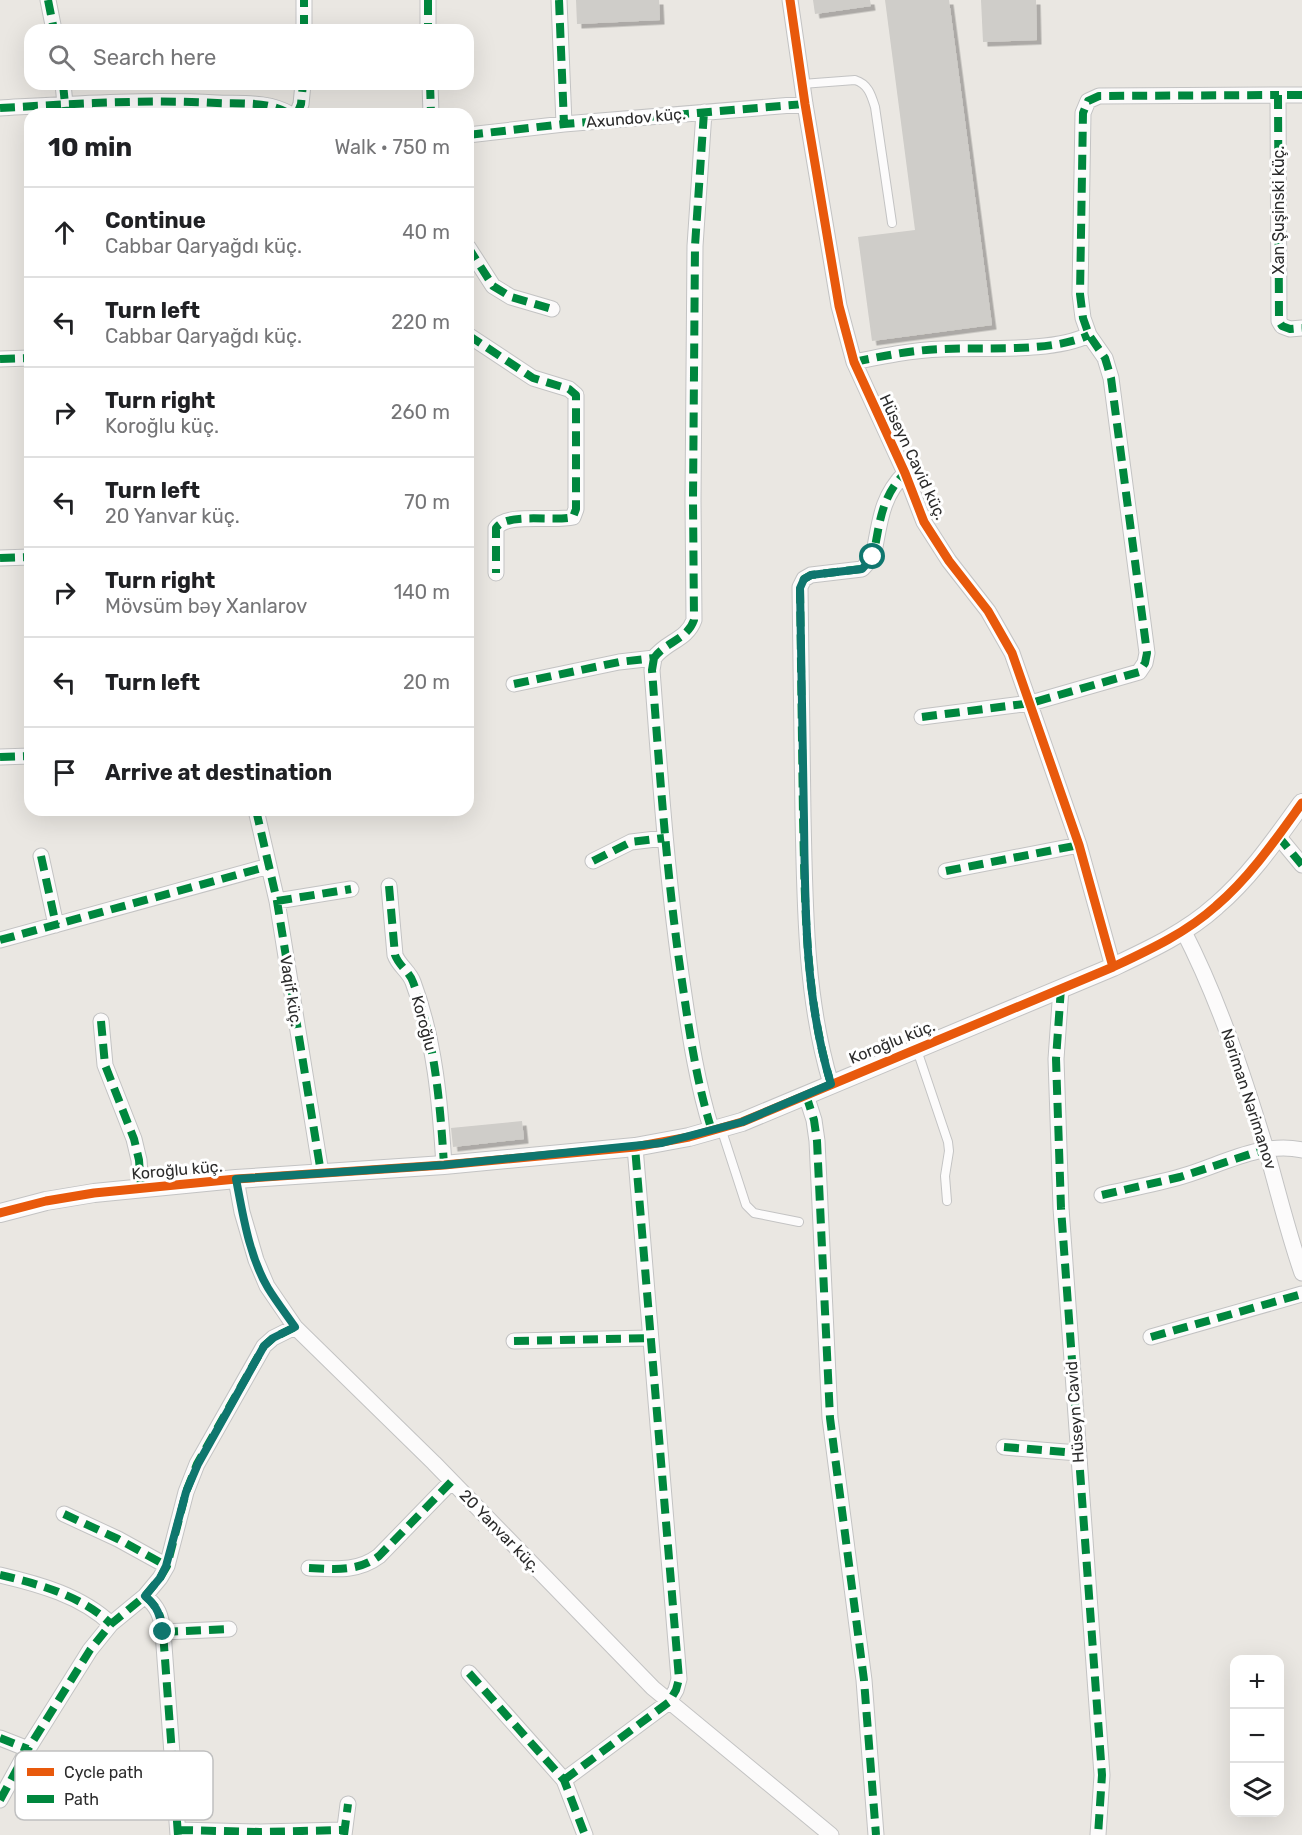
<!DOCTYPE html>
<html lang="en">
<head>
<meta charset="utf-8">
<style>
	body { margin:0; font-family:Rubik,sans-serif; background:#f6f6f6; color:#202124 }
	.controls { position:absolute; right:18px; bottom:18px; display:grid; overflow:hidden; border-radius:12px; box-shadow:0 6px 24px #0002 }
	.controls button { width:54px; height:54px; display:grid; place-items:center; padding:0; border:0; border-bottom:2px solid #e0e0e0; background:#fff; color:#202124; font:30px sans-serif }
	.stop { position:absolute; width:18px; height:18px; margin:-14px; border:4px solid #0f766e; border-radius:50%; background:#fff }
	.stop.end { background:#0f766e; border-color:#fff; box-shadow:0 2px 6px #0008 }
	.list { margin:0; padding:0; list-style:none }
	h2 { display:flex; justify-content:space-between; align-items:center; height:78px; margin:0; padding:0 24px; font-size:26px }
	h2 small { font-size:20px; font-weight:400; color:#757577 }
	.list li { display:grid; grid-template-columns:39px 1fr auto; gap:18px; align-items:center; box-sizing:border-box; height:90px; padding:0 24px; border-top:2px solid #e0e0e0 }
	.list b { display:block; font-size:22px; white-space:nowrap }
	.list p { margin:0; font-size:20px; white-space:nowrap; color:#757577 }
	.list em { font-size:20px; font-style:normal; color:#757577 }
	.icon { flex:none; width:33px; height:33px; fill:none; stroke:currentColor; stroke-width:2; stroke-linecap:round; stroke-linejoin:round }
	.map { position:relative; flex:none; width:1302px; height:1835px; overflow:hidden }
	.search { position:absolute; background:#fff; box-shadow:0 6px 24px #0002; left:24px; top:24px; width:450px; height:66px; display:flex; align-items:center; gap:15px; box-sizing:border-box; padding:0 21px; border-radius:18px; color:#757577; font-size:22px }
	.panel { position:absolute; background:#fff; box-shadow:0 6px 24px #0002; left:24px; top:108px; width:450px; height:708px; border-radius:18px }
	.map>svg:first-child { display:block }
</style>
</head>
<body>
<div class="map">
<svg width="1302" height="1835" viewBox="0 0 1302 1835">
	<defs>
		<filter id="shadow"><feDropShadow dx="4.5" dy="4.5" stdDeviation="0" flood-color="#0004"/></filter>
	</defs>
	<rect width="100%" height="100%" fill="#eae7e2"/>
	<path fill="#cfcdc9" filter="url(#shadow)" d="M 576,0 L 659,0 L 660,20 L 577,24 Z
		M 813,0 L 870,0 L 871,6 L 815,14 Z
		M 885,0 L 949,0 L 992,325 L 872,341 L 858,237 L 915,230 Z
		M 981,0 L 1036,0 L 1037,40 L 983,42 Z
		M 522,1121 L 524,1139 L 453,1147 L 451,1128 Z"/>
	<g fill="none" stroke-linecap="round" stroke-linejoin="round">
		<g stroke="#c3c3c3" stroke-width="10">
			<path id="service" d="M 802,84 L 855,80 C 868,84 871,94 875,107 L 892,223
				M 917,1050 L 948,1142 L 949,1151 L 945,1176 L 947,1201
				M 721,1128 L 746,1205 L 754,1213 L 799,1222"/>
		</g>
		<g stroke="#c3c3c3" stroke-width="17">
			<path id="minor" d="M 48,0 L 54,30
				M 428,0 L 428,30
				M 559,0 L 564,124
				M 790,0 L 805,104 L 839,306 L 854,362 L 905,473 L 924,522 L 949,561 L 988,611 L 1012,653 L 1079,845 L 1113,967
				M 304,30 L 304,0
				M 63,84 L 66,114
				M 430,84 L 431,114
				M 1302,95 L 1278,95 L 1279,321 L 1282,326 L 1290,329 L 1302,328
				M 0,108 C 72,104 145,99 217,103 C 242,104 268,101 290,114
				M 297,114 L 301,104 L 303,84
				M 468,135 L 564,124 L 805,104
				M 468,247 L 493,286 L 511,297 L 552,309
				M 468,335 L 533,378 L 569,389 L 576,395 L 576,509 L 573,517 C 554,522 507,512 496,528 L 496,573
				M 0,359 L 30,358
				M 854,362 C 883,356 912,350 942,349 C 985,347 1051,353 1089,335
				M 0,558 L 30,557
				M 654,658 L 652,670 C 660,776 667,882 683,988 C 690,1036 697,1084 712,1131
				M 514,684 L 619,662 L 654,658 C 665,642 687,640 694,620 L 693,500 L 695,246 L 704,112
				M 922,717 L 1031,703 L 1139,672 L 1145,663 L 1147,653 L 1111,378 L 1105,358 L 1089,335 L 1083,318 L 1080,294 L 1083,113 L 1088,101 L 1099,96 L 1278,95
				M 0,757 L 30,756
				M 256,810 L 277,901 L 321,1173
				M 1278,836 L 1302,865
				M 41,856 L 56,925
				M 593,861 L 631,842 L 664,838
				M 946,871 L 1079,845
				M 389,886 L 395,955 C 399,966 409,971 413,982 C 435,1041 440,1102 444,1165
				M 277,901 L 351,889
				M 1183,930 C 1219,1000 1243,1074 1266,1149 C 1278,1191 1288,1233 1302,1273
				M 0,940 L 269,866
				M 1061,988 L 1056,1059 L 1061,1208 L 1102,1775 L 1098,1835
				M 101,1021 L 105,1065 L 134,1139 L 139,1160 L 141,1188
				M 831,1084 C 805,998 805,905 803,816 C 802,740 801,664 800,587 L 804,579 L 811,575 L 862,569 L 873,557 C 880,524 880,498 905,473
				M 806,1095 L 814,1120 L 817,1141 L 830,1418 L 864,1680 L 876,1835
				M 236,1179 L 242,1212 L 256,1260 L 267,1286 L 295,1327 L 434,1463 L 653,1688 L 831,1835
				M 1102,1195 C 1128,1189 1156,1184 1183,1176 C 1221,1165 1261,1141 1302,1150
				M 1151,1337 L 1302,1294
				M 514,1341 L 650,1338
				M 1004,1447 L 1078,1453
				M 64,1514 L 118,1539 L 167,1566
				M 309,1568 C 335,1569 358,1572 379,1556 L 451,1482
				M 0,1575 C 39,1584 82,1596 111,1624
				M 145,1596 C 158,1607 161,1615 163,1632 L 178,1835
				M 163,1632 L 229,1629
				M 469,1673 L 564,1780 L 585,1835
				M 0,1738 L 28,1749
				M 564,1780 L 669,1702 L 676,1690 L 679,1679 L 635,1147
				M 0,1800 L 28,1749 L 90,1650 L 111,1624 L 145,1596 L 160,1578 L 167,1566 L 186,1492 L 197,1464 L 264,1346 L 273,1338 L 295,1327
				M 178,1830 L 260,1832 L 344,1830
				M 344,1835 L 348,1804"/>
		</g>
		<g stroke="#c3c3c3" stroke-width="20">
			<path id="tertiary" d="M 0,1213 L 46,1201 L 94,1193 L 236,1179 L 444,1165 L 635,1147 L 689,1137 L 742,1122 L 1113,967 C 1149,950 1186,933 1216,906 C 1250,877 1276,839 1302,803"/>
		</g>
		<use href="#service" stroke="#fcfbfb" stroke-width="8"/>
		<use href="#minor" stroke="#fcfbfb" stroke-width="15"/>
		<use href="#tertiary" stroke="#fcfbfb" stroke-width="18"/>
		<path stroke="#00873e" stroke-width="8" stroke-dasharray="15 8" stroke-linecap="butt" d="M 48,0 L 54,30
			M 428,0 L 428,30
			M 559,0 L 564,124
			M 304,30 L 304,0
			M 63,84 L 66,114
			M 430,84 L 431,114
			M 1302,95 L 1278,95 L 1279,321 L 1282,326 L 1290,329 L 1302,328
			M 0,108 C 72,104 145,99 217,103 C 242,104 268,101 290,114
			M 297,114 L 301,104 L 303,84
			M 468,135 L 564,124 L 805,104
			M 468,247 L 493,286 L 511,297 L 552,309
			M 468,335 L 533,378 L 569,389 L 576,395 L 576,509 L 573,517 C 554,522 507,512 496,528 L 496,573
			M 0,359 L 30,358
			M 854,362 C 883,356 912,350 942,349 C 985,347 1051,353 1089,335
			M 0,558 L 30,557
			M 654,658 L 652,670 C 660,776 667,882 683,988 C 690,1036 697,1084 712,1131
			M 514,684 L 619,662 L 654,658 C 665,642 687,640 694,620 L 693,500 L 695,246 L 704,112
			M 922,717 L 1031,703 L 1139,672 L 1145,663 L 1147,653 L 1111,378 L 1105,358 L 1089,335 L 1083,318 L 1080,294 L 1083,113 L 1088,101 L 1099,96 L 1278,95
			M 0,757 L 30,756
			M 256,810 L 277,901 L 321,1173
			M 1278,836 L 1302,865
			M 41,856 L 56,925
			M 593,861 L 631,842 L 664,838
			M 946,871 L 1079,845
			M 389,886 L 395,955 C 399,966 409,971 413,982 C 435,1041 440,1102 444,1165
			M 277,901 L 351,889
			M 0,940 L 269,866
			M 1061,988 L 1056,1059 L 1061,1208 L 1102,1775 L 1098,1835
			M 101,1021 L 105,1065 L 134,1139 L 139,1160 L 141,1188
			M 831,1084 C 805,998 805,905 803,816 C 802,740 801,664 800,587 L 804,579 L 811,575 L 862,569 L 873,557 C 880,524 880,498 905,473
			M 806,1095 L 814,1120 L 817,1141 L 830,1418 L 864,1680 L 876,1835
			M 1102,1195 L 1180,1177 L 1266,1149
			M 1151,1337 L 1302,1294
			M 514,1341 L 650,1338
			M 1004,1447 L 1078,1453
			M 64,1514 L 118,1539 L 167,1566
			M 309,1568 C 335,1569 358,1572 379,1556 L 451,1482
			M 0,1575 C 39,1584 82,1596 111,1624
			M 145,1596 C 158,1607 161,1615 163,1632 L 178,1835
			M 163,1632 L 229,1629
			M 469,1673 L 564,1780 L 585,1835
			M 0,1738 L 28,1749
			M 564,1780 L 669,1702 L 676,1690 L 679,1679 L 635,1147
			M 0,1800 L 28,1749 L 90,1650 L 111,1624 L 145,1596 L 160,1578 L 167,1566 L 186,1492 L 197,1464 L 264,1346 L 273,1338 L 295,1327
			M 178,1830 L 260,1832 L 344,1830
			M 344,1835 L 348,1804"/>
		<g stroke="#fff" stroke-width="13">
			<path id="cycleway" d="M 790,0 L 805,104 L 839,306 L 854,362 L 905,473 L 924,522 L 949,561 L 988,611 L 1012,653 L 1079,845 L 1113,967
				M 0,1213 L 46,1201 L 94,1193 L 236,1179 L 444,1165 L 635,1147 L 689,1137 L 742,1122 L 1113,967 C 1149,950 1186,933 1216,906 C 1250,877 1276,839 1302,803"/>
		</g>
		<use href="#cycleway" stroke="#e8590c" stroke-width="9"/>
	</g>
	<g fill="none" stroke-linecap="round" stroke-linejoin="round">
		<path stroke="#0f766e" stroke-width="8" d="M 163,1632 C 160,1615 158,1607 145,1596 L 160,1578 L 166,1566 L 186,1492 L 198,1464 L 264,1346 L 273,1338 L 295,1327 C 286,1314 276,1301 268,1288 C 249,1256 243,1215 236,1179 L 444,1165 L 662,1143 L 742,1122 L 831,1084 C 805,1000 805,908 804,821 C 802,743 801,665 800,588 L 804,579 L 811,575 L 862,569 L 873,557"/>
	</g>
	<g text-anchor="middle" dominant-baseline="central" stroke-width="6" stroke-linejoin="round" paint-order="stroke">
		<g font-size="16" fill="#2c2c2c" stroke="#fff">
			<text transform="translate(636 118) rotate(-5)">Axundov küç.</text>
			<text transform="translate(1278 210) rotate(-90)">Xan Şuşinski küç.</text>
			<text transform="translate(913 457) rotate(65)">Hüseyn Cavid küç.</text>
			<text transform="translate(291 991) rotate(81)">Vaqif küç.</text>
			<text transform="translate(424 1023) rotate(75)">Koroğlu</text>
			<text transform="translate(892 1042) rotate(-22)">Koroğlu küç.</text>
			<text transform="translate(1249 1099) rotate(72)">Nəriman Nərimanov</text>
			<text transform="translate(177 1170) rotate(-5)">Koroğlu küç.</text>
			<text transform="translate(1075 1412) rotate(-94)">Hüseyn Cavid</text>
			<text transform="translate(500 1531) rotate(46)">20 Yanvar küç.</text>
		</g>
	</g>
	<rect x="15" y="1751" width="198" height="69" rx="9" fill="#fff" stroke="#c0c0c0" stroke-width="1.5"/>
	<rect x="27" y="1768" width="27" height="8" fill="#e8590c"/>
	<rect x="27" y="1795" width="27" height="8" fill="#00873e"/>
	<g font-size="16" fill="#2c2c2c">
		<text x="64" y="1778">Cycle path</text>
		<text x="64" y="1805">Path</text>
	</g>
</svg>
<div class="controls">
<button>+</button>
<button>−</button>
<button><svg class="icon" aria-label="layers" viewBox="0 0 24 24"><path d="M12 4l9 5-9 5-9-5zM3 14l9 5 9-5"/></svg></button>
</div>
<div class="stop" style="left:873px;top:557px"></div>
<div class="stop end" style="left:163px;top:1632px"></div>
<div class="search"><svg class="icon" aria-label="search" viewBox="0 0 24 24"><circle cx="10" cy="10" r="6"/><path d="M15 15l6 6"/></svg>Search here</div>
<section class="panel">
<h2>10 min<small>Walk · 750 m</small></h2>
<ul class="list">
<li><svg class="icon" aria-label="ahead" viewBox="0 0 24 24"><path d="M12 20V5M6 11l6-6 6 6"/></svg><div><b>Continue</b><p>Cabbar Qaryağdı küç.</p></div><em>40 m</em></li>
<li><svg class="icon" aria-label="left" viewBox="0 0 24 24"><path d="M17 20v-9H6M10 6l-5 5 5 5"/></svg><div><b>Turn left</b><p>Cabbar Qaryağdı küç.</p></div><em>220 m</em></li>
<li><svg class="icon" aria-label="right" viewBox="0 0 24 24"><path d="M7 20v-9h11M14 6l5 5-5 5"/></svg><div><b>Turn right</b><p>Koroğlu küç.</p></div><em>260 m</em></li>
<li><svg class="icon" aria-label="left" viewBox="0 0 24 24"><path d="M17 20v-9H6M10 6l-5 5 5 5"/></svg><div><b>Turn left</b><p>20 Yanvar küç.</p></div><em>70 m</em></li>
<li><svg class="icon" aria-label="right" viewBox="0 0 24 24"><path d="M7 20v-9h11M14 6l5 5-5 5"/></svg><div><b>Turn right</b><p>Mövsüm bəy Xanlarov</p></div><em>140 m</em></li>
<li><svg class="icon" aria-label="left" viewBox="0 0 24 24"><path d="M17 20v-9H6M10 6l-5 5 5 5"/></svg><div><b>Turn left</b></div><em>20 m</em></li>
<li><svg class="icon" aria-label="arrive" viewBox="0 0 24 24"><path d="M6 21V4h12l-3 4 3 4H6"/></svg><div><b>Arrive at destination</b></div></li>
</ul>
</section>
</div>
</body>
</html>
